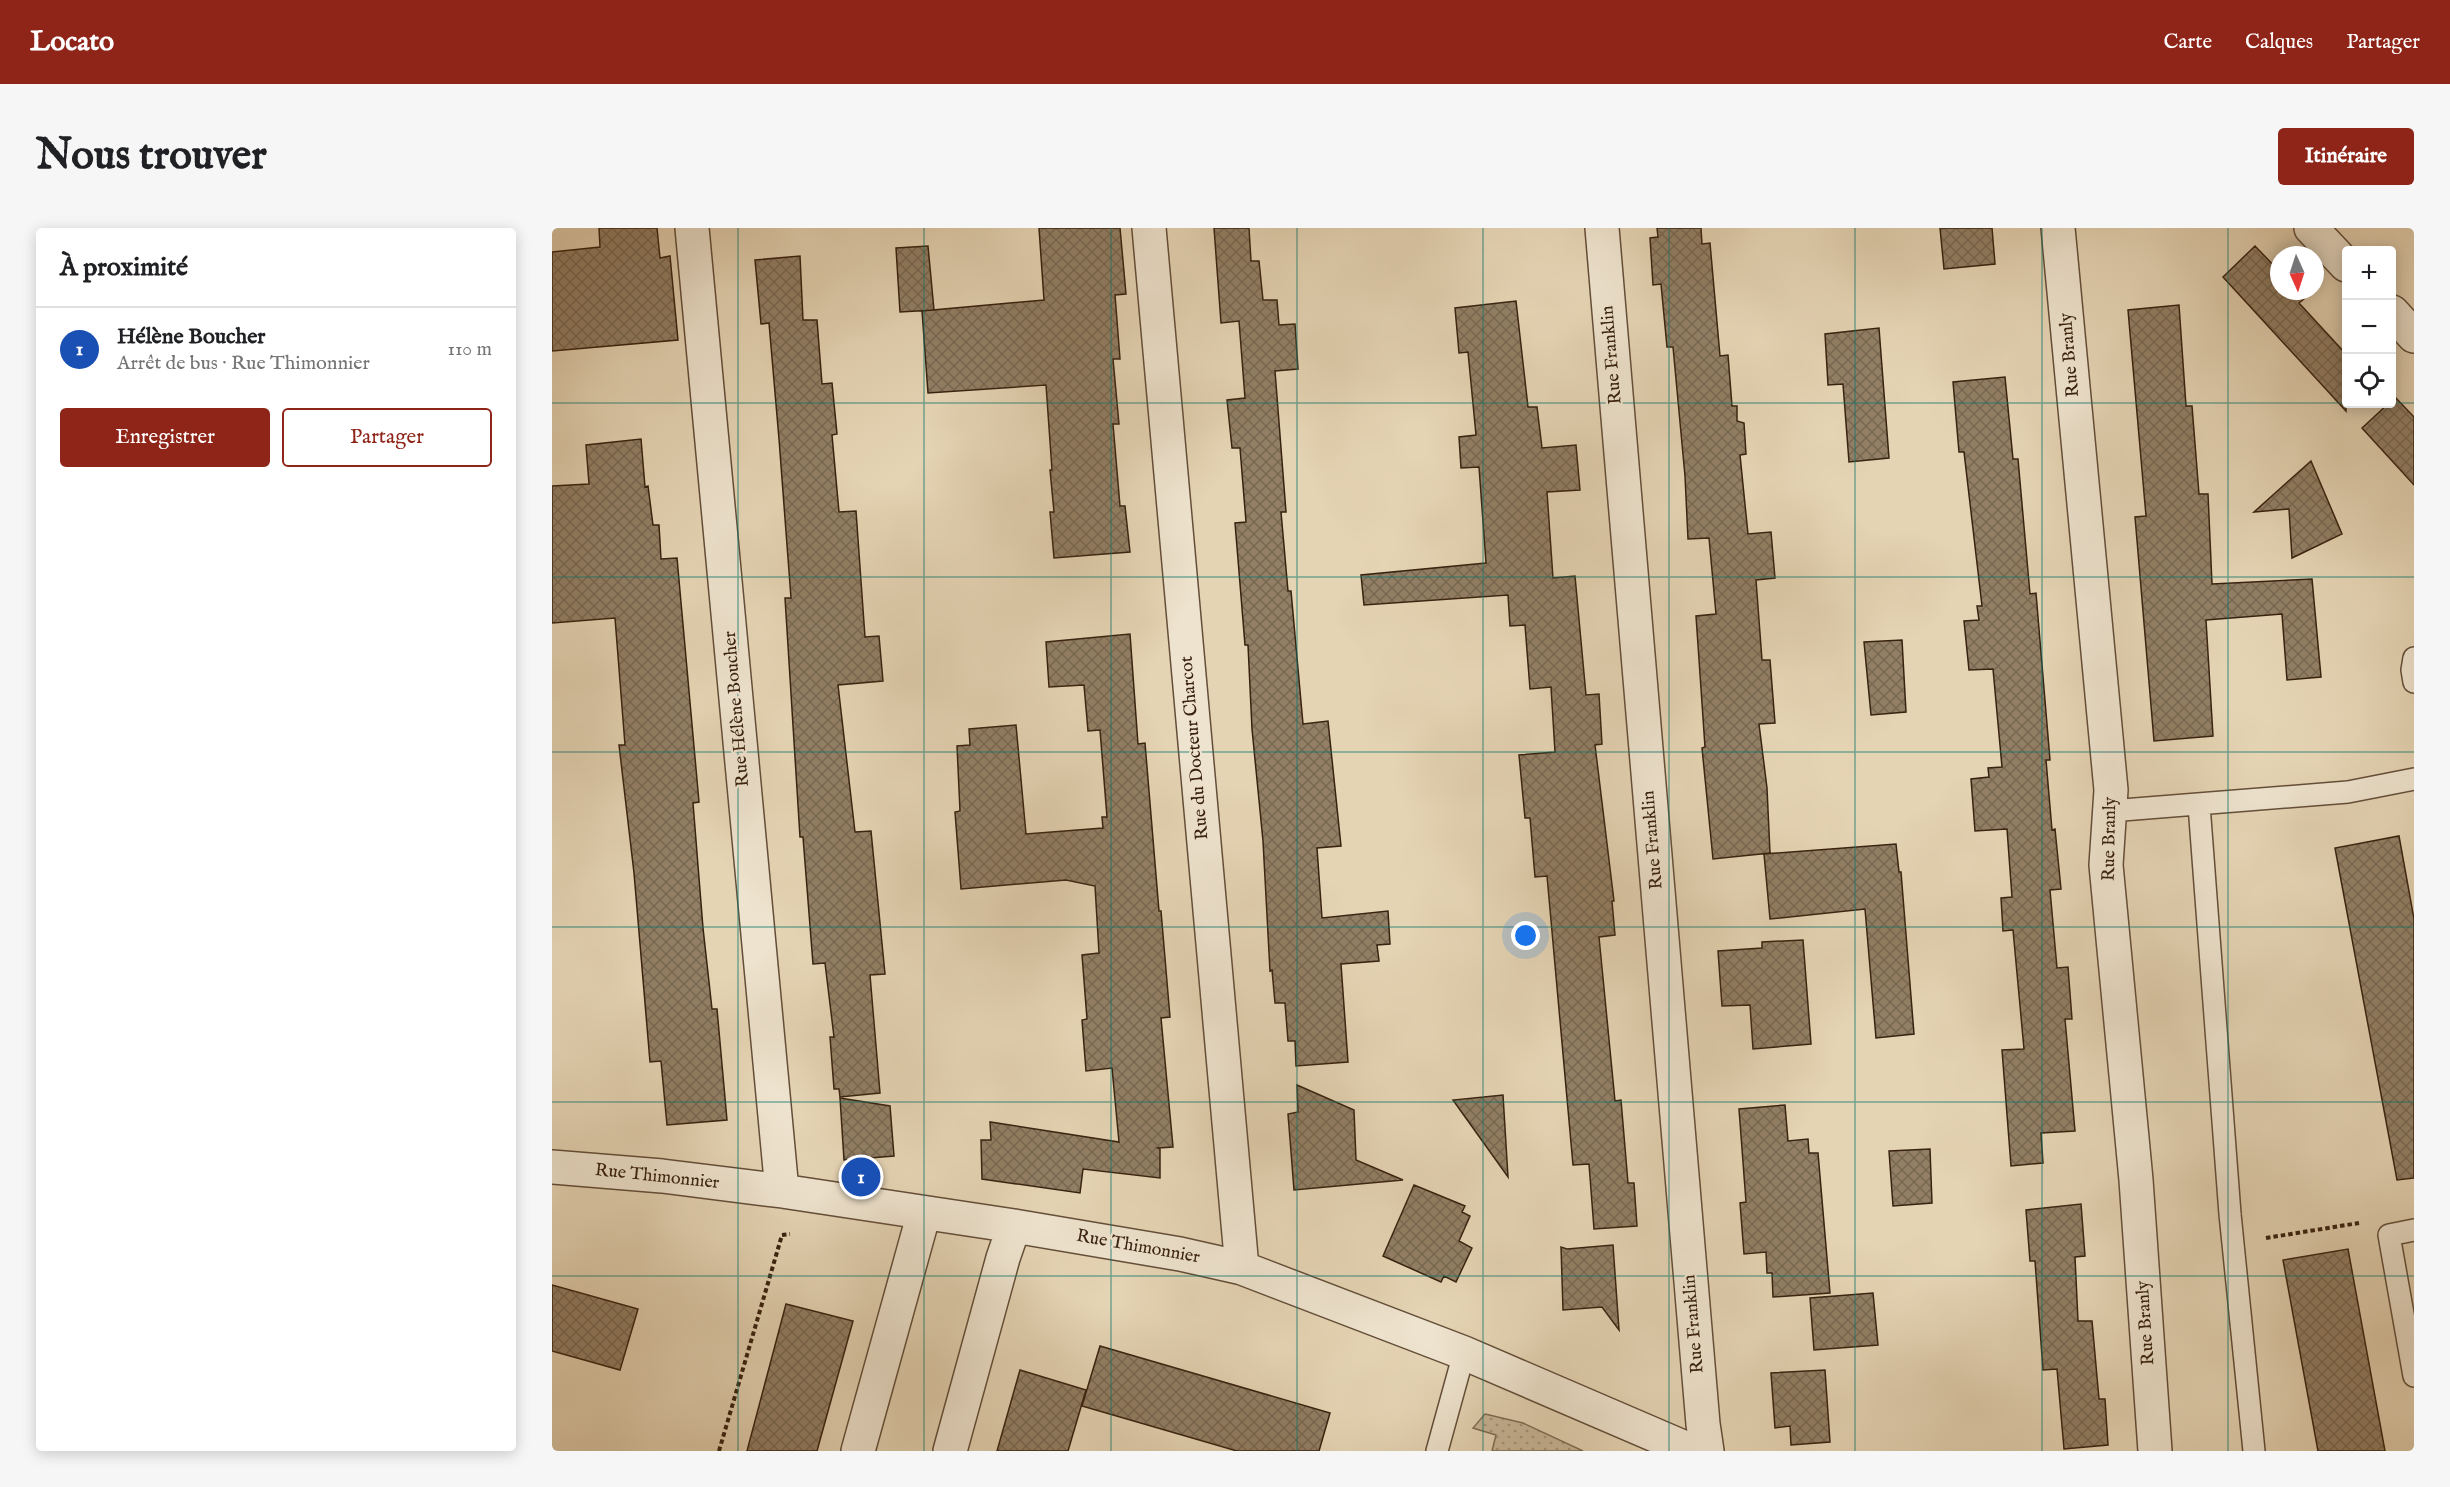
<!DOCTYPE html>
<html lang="fr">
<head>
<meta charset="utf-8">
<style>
	body { margin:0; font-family:"IM FELL English",serif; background:#f6f6f6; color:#202124 }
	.controls { position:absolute; right:18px; top:18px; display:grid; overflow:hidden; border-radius:6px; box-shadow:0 3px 15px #0003 }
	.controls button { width:54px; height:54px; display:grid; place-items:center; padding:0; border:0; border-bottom:2px solid #e0e0e0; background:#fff; color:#202124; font:30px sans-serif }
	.compass { position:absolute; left:1718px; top:18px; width:54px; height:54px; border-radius:50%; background:#fff; box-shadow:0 3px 15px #0003; rotate:177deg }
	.you { position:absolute; left:974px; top:708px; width:21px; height:21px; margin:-15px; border:4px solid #fff; border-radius:50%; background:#1a73e8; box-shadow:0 0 0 9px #1a73e833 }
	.badge { display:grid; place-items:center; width:39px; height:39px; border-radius:50%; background:#8f2418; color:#fff; font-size:20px; font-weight:700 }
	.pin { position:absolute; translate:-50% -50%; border:3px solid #fff; box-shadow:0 2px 6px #0006 }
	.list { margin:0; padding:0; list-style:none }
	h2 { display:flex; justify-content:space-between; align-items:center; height:78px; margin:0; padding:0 24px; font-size:26px }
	h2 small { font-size:20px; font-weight:400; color:#757577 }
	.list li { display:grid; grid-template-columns:39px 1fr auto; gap:18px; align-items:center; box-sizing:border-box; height:84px; padding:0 24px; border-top:2px solid #e0e0e0 }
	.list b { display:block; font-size:22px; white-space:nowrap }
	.list p { margin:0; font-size:20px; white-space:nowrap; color:#757577 }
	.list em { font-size:20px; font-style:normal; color:#757577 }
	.actions { display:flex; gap:12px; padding:18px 24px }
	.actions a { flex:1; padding:14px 0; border:2px solid #8f2418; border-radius:6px; text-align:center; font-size:21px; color:#8f2418 }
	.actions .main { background:#8f2418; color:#fff }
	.icon { flex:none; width:33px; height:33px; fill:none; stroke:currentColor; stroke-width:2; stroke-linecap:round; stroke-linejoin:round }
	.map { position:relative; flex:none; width:1862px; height:1223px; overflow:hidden; border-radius:6px }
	header { display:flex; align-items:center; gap:36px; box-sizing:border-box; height:84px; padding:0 30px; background:#8f2418; color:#fff }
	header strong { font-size:28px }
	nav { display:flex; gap:33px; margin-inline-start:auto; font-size:21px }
	.intro { display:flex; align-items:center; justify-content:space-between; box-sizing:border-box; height:144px; padding:0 36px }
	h1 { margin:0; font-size:42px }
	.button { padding:15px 27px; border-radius:6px; background:#8f2418; color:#fff; font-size:21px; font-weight:700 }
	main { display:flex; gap:36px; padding:0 36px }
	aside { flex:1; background:#fff; border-radius:6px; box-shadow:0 3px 15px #0003 }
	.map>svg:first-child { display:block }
</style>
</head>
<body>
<header>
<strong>Locato</strong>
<nav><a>Carte</a><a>Calques</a><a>Partager</a></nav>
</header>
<div class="intro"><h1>Nous trouver</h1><a class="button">Itinéraire</a></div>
<main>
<aside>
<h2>À proximité<small></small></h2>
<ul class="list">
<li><span class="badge" style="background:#1a4fb4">1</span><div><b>Hélène Boucher</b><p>Arrêt de bus · Rue Thimonnier</p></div><em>110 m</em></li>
</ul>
<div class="actions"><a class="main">Enregistrer</a><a>Partager</a></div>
</aside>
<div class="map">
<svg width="1862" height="1223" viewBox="0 0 1862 1223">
	<defs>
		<pattern id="grass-dots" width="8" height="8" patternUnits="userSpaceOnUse" patternTransform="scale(1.5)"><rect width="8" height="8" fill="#c8b698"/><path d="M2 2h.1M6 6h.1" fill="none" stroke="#a3947b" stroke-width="1.8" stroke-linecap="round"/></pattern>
		<pattern id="building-cross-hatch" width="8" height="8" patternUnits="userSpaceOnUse" patternTransform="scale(1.5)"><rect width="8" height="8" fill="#927f65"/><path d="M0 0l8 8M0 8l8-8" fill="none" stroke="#786852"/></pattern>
	</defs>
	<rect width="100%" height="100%" fill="#e5d4b4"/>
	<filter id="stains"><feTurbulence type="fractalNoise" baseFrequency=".00333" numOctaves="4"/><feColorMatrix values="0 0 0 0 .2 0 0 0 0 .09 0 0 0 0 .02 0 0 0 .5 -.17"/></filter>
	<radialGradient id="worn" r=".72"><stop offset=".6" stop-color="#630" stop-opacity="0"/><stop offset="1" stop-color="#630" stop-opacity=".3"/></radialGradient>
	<path fill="url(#grass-dots)" stroke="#806c54" stroke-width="1.5" d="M 933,1186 L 971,1195 L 1031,1223 L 940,1223 L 944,1207 L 921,1200 Z"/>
	<path fill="url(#building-cross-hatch)" stroke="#392210" stroke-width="1.5" d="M 47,0 L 105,0 L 108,30 L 118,28 L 126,112 L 0,123 L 0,24 L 48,19 Z
		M 487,0 L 568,0 L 574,66 L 563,67 L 568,131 L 561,131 L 567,196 L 561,196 L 568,278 L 573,278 L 578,324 L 502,330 L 498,284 L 502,284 L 498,242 L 500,242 L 494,157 L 376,165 L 370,83 L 492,72 Z
		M 662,0 L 697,0 L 699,33 L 707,33 L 711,72 L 725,72 L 727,97 L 743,96 L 746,141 L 723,143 L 734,284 L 729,284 L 736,363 L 739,363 L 751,496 L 776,493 L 789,618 L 765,620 L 770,690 L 836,683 L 838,716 L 825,717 L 827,733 L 789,736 L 796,834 L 744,838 L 743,813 L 736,813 L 733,775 L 723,775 L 720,742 L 718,743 L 711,613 L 700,501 L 696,417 L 693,417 L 683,295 L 694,294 L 688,220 L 680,220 L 675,172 L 693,170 L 687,93 L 669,95 Z
		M 1105,0 L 1149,0 L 1150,16 L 1158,15 L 1168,128 L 1176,127 L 1180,178 L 1185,178 L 1185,193 L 1192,195 L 1194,226 L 1188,227 L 1196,306 L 1219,304 L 1223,350 L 1204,352 L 1210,432 L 1218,432 L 1223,495 L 1207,496 L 1215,560 L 1218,625 L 1161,631 L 1150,520 L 1153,519 L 1144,388 L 1164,386 L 1157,310 L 1136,311 L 1133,248 L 1121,119 L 1115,119 L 1109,56 L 1101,57 L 1098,10 L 1106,9 Z
		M 1388,0 L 1440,0 L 1443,36 L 1392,41 Z
		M 376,18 L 382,82 L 348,84 L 344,20 Z
		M 1703,18 L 1727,43 L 1727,63 L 1745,63 L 1752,71 L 1747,75 L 1794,126 L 1794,183 L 1671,49 Z
		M 248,28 L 251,92 L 265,92 L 270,156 L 280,155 L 285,206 L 280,207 L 287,284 L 304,283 L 313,409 L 327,408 L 331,453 L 286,457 L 303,604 L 319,603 L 333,746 L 318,747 L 328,865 L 288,869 L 287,861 L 282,861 L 278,809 L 282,809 L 273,735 L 261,736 L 251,609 L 248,609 L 233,370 L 239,370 L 227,211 L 217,95 L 209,96 L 203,32 Z
		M 964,73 L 976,179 L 985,179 L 990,220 L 1024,217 L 1028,262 L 995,264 L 1001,350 L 1023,348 L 1034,467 L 1047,466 L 1050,516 L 1043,517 L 1062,673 L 1060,673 L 1063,707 L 1047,709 L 1063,873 L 1069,872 L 1076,955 L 1082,955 L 1085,998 L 1042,1001 L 1037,936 L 1021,937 L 995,648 L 983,649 L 978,590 L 973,590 L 967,527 L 1003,524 L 999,459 L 978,461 L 973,397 L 958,398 L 956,367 L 812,377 L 809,347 L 934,335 L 927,239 L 909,240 L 907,209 L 924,207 L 916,124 L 907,125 L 903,80 Z
		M 1627,77 L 1634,178 L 1640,178 L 1647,266 L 1656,266 L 1660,356 L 1760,351 L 1769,449 L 1735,452 L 1730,386 L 1654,392 L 1661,508 L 1602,513 L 1583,289 L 1594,288 L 1576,82 Z
		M 1327,100 L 1337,230 L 1297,234 L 1291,156 L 1276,157 L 1273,106 Z
		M 1453,149 L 1461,231 L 1466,231 L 1478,366 L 1484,365 L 1498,532 L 1494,532 L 1500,602 L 1503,601 L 1509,661 L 1498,662 L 1505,740 L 1516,739 L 1520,791 L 1513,791 L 1523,903 L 1489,905 L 1491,935 L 1459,938 L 1450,822 L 1472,821 L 1461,702 L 1451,703 L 1449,670 L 1460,669 L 1455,601 L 1423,603 L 1419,551 L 1437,549 L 1436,540 L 1450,539 L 1441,441 L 1417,442 L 1412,393 L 1427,392 L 1425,378 L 1430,378 L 1412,224 L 1407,224 L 1401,154 Z
		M 1843,169 L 1862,189 L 1862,257 L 1810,200 L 1836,176 L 1839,176 Z
		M 89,211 L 93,259 L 96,258 L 101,297 L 107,297 L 109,331 L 125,330 L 147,574 L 141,575 L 151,700 L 160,781 L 165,781 L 175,892 L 115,897 L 109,833 L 98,834 L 82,645 L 67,517 L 73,517 L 63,390 L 0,395 L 0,258 L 37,256 L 34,217 Z
		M 1759,233 L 1790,306 L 1740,330 L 1737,281 L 1702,284 Z
		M 578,406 L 586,516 L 593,515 L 607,683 L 609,683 L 618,789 L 609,790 L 621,919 L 606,920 L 608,921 L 608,950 L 531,941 L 528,965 L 430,951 L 429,912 L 439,912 L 438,894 L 567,914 L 560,840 L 534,843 L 530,792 L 535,791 L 530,727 L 547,725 L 543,658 L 514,652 L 409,661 L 403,584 L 408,583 L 405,518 L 418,517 L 417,501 L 464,497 L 474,606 L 551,600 L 550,589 L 555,589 L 548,502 L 536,503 L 532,457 L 497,459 L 494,414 Z
		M 1350,412 L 1354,484 L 1319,487 L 1312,414 Z
		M 1847,608 L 1862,691 L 1862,950 L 1845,952 L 1783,620 Z
		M 1344,616 L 1347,644 L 1349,644 L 1362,806 L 1324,810 L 1313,681 L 1218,691 L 1212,626 Z
		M 1251,712 L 1259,816 L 1201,821 L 1198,777 L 1170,778 L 1166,723 L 1210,720 L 1210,714 Z
		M 745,857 L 802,882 L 804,932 L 851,952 L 742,962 L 736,886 L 746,884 Z
		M 951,867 L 956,949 L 901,872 Z
		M 288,870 L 338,878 L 342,928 L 292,932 Z
		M 1233,877 L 1236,913 L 1256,911 L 1257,925 L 1266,925 L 1278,1065 L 1221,1069 L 1220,1045 L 1215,1045 L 1214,1024 L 1192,1026 L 1188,975 L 1194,974 L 1187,881 Z
		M 1378,921 L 1380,975 L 1341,978 L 1337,923 Z
		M 862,957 L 913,978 L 910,984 L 918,988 L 907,1013 L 920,1020 L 904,1054 L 892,1048 L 889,1054 L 831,1028 Z
		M 1529,976 L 1533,1028 L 1523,1029 L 1526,1093 L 1540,1093 L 1547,1171 L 1553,1171 L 1556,1217 L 1512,1221 L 1505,1141 L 1491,1142 L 1483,1033 L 1478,1033 L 1474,982 Z
		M 1061,1017 L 1067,1102 L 1050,1079 L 1011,1082 L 1009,1019 L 1015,1021 Z
		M 1796,1021 L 1833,1223 L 1766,1223 L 1731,1032 Z
		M 0,1057 L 86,1081 L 68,1142 L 0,1123 Z
		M 1321,1065 L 1326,1117 L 1262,1122 L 1258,1070 Z
		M 234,1076 L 301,1093 L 265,1223 L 195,1223 Z
		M 548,1118 L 778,1185 L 767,1223 L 685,1223 L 530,1178 Z
		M 468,1142 L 534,1162 L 516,1223 L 445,1223 Z
		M 1273,1142 L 1278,1214 L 1239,1217 L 1238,1198 L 1223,1200 L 1219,1145 Z"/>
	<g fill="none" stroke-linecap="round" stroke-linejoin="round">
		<g stroke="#644e39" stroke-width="24">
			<path id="service" d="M 1862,430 L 1860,442 L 1862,454
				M 1647,577 L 1678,986 L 1702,1223
				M 1558,583 L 1796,564 L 1862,551
				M 1862,1002 L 1837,1007 L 1862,1148
				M 885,1223 L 912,1125"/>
		</g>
		<g stroke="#644e39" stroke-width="36">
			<path id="minor" d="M 140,0 L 230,963
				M 597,0 L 690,1040
				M 1050,0 L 1151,1196 L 1155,1223
				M 1506,0 L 1559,562 L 1554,637 L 1584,952 L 1603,1223
				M 1759,0 L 1794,37
				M 1840,84 L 1862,108
				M 0,939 L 110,948 L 230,963 L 462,998 L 628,1026 L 690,1040 L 912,1125 L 1140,1223
				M 306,1223 L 372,985
				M 398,1223 L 451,1030 L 462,998"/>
		</g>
		<path stroke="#392210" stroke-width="4" stroke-dasharray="4.5 3" stroke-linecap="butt" d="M 1714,1010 L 1807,995
			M 167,1223 L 230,1007 L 238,1006"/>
		<use href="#service" stroke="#eee3ce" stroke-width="21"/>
		<use href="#minor" stroke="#eee3ce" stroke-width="33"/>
	</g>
	<path fill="none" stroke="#0f766e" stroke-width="1.5" stroke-opacity="0.55" d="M 186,0 L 186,1223M 372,0 L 372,1223M 559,0 L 559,1223M 745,0 L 745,1223M 931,0 L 931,1223M 1117,0 L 1117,1223M 1303,0 L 1303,1223M 1490,0 L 1490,1223M 1676,0 L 1676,1223M 0,175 L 1794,175M 1840,175 L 1862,175M 0,349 L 1862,349M 0,524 L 1862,524M 0,699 L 1862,699M 0,874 L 1862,874M 0,1048 L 1862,1048"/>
	<g text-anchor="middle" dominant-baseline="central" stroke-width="4.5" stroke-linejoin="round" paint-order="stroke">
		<g font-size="18" fill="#392210" stroke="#eee3ce">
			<text transform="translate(1060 127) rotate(-95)">Rue Franklin</text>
			<text transform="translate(1518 127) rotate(-95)">Rue Branly</text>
			<text transform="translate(185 481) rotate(-95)">Rue Hélène Boucher</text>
			<text transform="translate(643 520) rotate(-95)">Rue du Docteur Charcot</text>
			<text transform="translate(1558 611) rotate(-89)">Rue Branly</text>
			<text transform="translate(1101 612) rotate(-95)">Rue Franklin</text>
			<text transform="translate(105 949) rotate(6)">Rue Thimonnier</text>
			<text transform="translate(586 1019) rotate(10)">Rue Thimonnier</text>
			<text transform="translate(1594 1095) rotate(-94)">Rue Branly</text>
			<text transform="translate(1142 1096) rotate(-95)">Rue Franklin</text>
		</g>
	</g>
	<rect width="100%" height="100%" filter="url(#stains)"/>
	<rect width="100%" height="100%" fill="url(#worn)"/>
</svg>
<div class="controls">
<button>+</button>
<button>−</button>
<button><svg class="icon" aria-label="locate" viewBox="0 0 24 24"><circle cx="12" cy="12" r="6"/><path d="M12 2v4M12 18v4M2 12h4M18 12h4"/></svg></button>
</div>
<svg class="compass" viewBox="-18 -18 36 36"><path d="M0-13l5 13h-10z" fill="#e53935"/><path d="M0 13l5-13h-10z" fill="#757577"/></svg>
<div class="you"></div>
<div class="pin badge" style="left:309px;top:949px;background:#1a4fb4">1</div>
</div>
</main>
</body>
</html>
